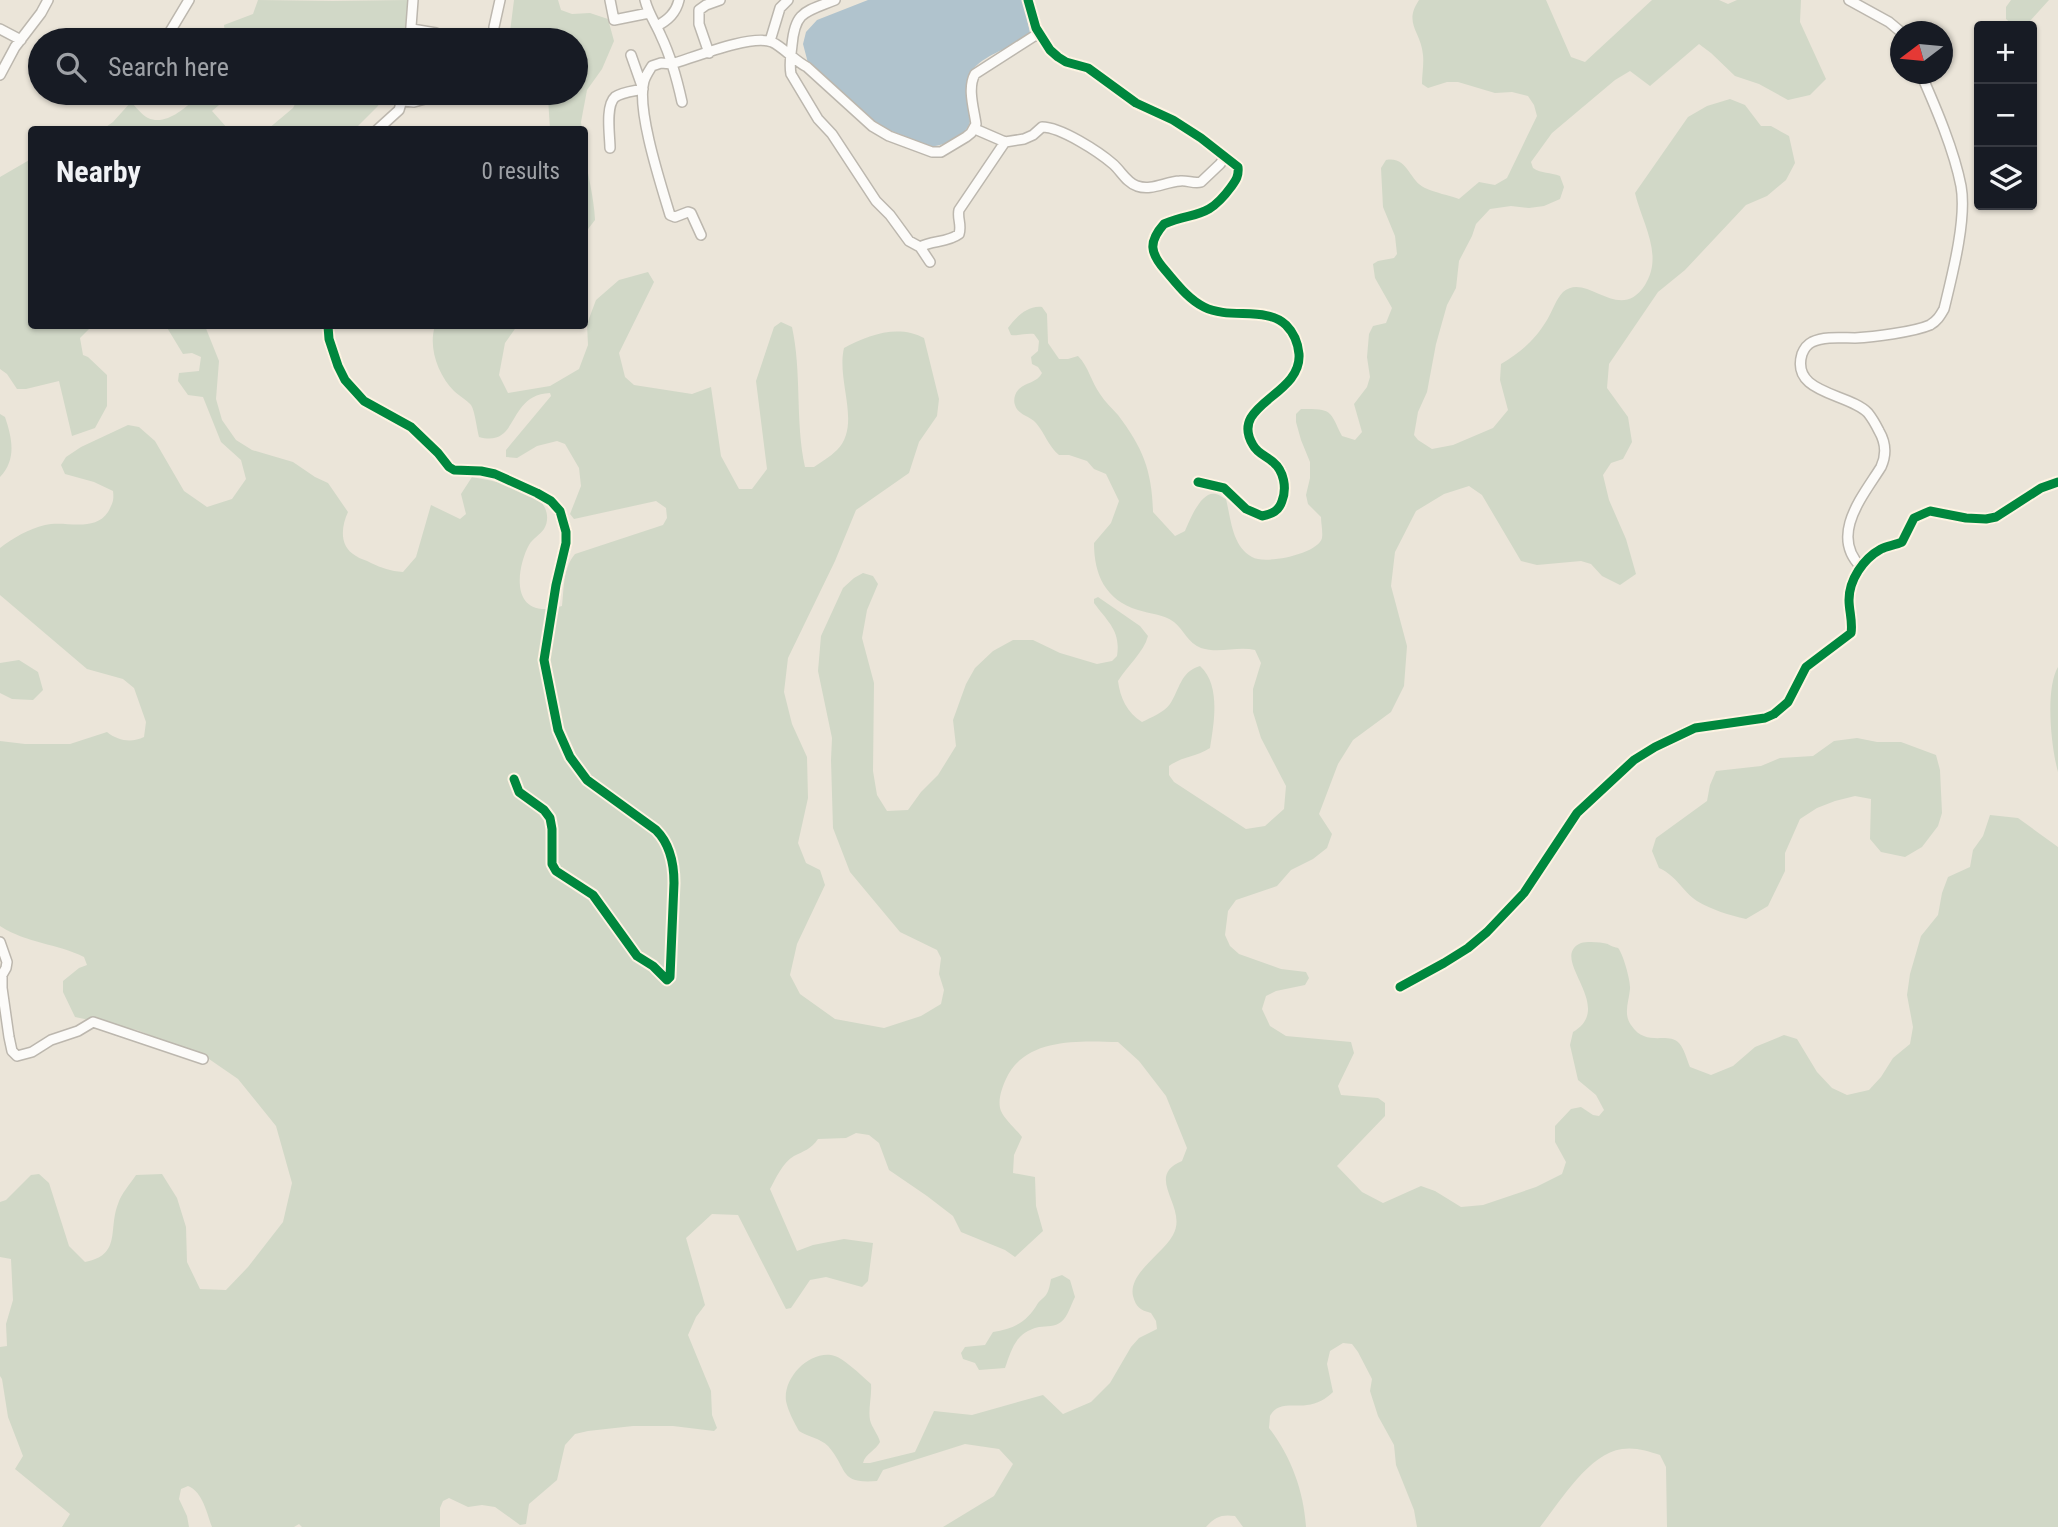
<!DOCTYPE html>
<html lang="en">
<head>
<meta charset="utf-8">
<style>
	body { margin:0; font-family:"Roboto Condensed",sans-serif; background:#20242c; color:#f1f3f6 }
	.controls { position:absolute; right:21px; top:21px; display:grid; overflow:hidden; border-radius:7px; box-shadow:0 2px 5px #0004 }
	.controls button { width:63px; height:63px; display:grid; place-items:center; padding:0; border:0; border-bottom:2px solid #363941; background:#171b24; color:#f1f3f6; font:35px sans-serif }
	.compass { position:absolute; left:1890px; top:21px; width:63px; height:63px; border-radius:50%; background:#171b24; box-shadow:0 2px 5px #0004; rotate:254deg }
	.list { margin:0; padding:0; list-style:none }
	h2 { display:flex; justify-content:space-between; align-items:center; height:91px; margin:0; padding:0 28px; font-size:30px }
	h2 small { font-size:23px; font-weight:400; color:#9ea1a6 }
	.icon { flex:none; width:38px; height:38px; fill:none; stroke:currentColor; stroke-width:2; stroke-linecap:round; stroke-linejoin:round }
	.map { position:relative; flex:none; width:2058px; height:1527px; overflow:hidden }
	.search { position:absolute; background:#171b24; box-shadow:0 2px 5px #0004; left:28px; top:28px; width:560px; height:77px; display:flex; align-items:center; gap:18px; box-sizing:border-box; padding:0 24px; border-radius:38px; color:#9ea1a6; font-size:26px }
	.panel { position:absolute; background:#171b24; box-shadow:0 2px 5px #0004; left:28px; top:126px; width:560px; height:203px; border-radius:7px }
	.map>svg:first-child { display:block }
</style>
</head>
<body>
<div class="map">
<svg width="2058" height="1527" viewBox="0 0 2058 1527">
	<rect width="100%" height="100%" fill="#ebe5d9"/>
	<path fill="#d1d8c7" d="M 258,0 L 333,1 L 408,0 L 410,14 L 405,40 L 193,40 L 197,32 L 205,29 L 208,39 L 225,34 L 224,25 L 253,14 Z
		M 514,0 L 558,0 L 561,10 L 572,14 L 590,13 L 608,19 L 614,41 L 602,69 L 587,90 L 581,122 L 582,129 L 550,129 L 548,98 L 546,93 L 576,93 L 576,40 L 509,40 Z
		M 1419,0 L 1546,0 L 1571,57 L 1585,62 L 1652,0 L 1719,0 L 1728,4 L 1737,0 L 1801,0 L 1800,22 L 1826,79 L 1810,95 L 1788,100 L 1759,84 L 1735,76 L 1711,53 L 1699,44 L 1650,86 L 1630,71 L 1615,80 L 1552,133 L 1531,162 L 1533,168 C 1542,174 1550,172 1560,176 L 1564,187 L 1560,199 L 1544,206 L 1529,208 L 1511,206 L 1490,209 L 1476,224 L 1472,236 L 1459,261 L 1456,288 L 1447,305 L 1436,344 L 1427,392 L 1418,412 L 1414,435 L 1418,440 L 1432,449 L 1453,445 L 1493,428 L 1508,410 L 1500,380 L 1501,364 C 1521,352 1535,340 1547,320 C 1552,312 1556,299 1563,292 C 1587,271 1619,325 1645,285 C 1664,255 1642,223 1635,193 L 1688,117 L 1707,106 L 1730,99 L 1745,105 L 1761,126 L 1771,126 L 1789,136 L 1795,163 L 1786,180 L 1767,196 L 1746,205 L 1685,270 L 1658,292 L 1609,364 L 1607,388 L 1628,417 L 1632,442 L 1623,459 L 1611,463 L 1603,475 L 1609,500 L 1626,539 L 1636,574 L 1620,585 L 1602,576 L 1591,564 L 1581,561 L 1537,565 L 1521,561 L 1482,495 L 1469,486 L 1444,494 L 1416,511 L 1395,552 L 1391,586 L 1407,646 L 1404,686 L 1391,712 L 1353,740 L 1338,764 L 1319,814 L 1332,834 L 1327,848 L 1313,859 L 1291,870 L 1277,886 L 1236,900 L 1228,911 L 1225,935 L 1230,946 L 1239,954 L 1281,969 L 1306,972 L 1309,978 L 1305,985 L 1276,991 L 1266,996 L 1262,1009 L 1270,1026 L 1286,1036 L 1351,1042 L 1354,1053 L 1338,1086 L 1341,1095 L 1378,1098 L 1385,1103 L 1385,1116 L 1337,1166 L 1362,1192 L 1383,1203 L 1421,1186 L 1435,1191 L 1461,1207 L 1483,1205 L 1536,1187 L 1562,1174 L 1566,1162 L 1555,1142 L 1555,1126 L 1571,1109 L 1581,1107 L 1593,1115 L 1599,1116 L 1604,1110 L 1596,1095 L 1578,1080 L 1570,1045 L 1573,1032 C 1617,1006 1547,958 1581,943 C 1588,941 1601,942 1608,944 C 1608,945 1617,948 1618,948 C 1623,953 1631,982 1630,989 C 1629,1001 1623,1014 1631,1025 C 1646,1048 1667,1031 1679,1043 C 1684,1048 1687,1060 1690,1067 L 1711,1075 L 1733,1066 L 1755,1047 L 1784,1035 L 1797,1039 L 1817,1072 L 1832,1088 L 1847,1095 L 1869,1090 L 1881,1077 L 1893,1058 L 1910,1044 L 1913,1027 L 1907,995 L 1910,974 L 1921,936 L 1938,915 L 1942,893 L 1948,877 L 1970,867 L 1973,850 L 1983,836 L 1990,815 L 2018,818 L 2058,847 L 2058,1527 L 1667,1527 L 1666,1467 L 1660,1455 C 1648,1451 1635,1447 1622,1449 C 1589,1453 1560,1502 1540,1527 L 1417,1527 L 1414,1510 L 1396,1465 L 1394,1445 L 1378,1416 L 1370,1391 L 1372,1379 L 1358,1352 L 1352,1344 L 1343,1343 L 1330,1351 L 1327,1364 L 1333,1392 C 1326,1399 1317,1404 1307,1405 C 1295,1407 1277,1401 1270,1416 C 1270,1417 1269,1428 1269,1428 C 1291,1456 1304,1492 1306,1527 L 1243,1527 L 1235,1516 C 1221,1514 1215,1517 1206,1527 L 943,1527 L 994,1496 L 1013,1464 L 999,1449 L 965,1444 L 883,1470 L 877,1481 C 838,1484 849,1470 828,1446 C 820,1438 808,1437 799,1431 C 794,1422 788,1411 786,1401 C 783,1378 808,1352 831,1355 C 842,1356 862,1376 871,1384 C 872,1396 868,1409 870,1420 C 872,1428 878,1434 880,1442 C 876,1450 865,1454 863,1463 L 870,1463 L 915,1452 L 934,1411 L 972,1415 L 1043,1395 L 1063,1414 L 1091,1402 L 1110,1383 L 1131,1347 L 1139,1338 L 1157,1329 L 1156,1321 L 1151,1313 C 1140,1310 1136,1307 1133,1296 C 1128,1273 1163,1254 1173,1235 C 1189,1207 1143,1177 1182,1161 L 1187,1148 L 1166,1096 L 1139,1061 L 1118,1042 C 1080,1041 1025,1037 1006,1079 C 1002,1088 997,1101 1001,1111 C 1005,1120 1016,1129 1022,1137 L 1014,1155 L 1013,1173 L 1035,1177 L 1036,1206 L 1043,1231 L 1015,1257 L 1005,1250 L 961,1232 L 953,1216 L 927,1196 L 889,1170 L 879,1143 L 869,1135 L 856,1133 L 846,1138 L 818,1139 C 811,1149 804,1151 794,1156 C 783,1162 776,1178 770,1189 L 797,1251 L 813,1245 L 844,1239 L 873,1243 L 868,1281 L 862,1287 L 826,1277 L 810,1280 L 791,1308 L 786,1309 L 738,1215 L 712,1214 L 686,1238 L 705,1305 L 696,1317 L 688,1335 L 711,1391 L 712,1415 L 717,1428 L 714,1431 L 673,1426 L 633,1426 L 588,1431 L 575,1434 L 565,1445 L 557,1480 L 529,1504 L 526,1524 L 520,1525 L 495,1507 L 482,1505 L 468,1507 L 449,1498 L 443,1501 L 440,1508 L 440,1527 L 302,1527 L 299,1524 L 294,1527 L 212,1527 C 207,1514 203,1492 188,1486 L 181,1489 L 179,1499 L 187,1516 L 189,1527 L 62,1527 L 70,1514 L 15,1469 L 23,1456 L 8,1417 L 2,1379 L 0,1376 L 0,1347 L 7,1346 L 6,1324 L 13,1300 L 11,1259 L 0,1257 L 0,1202 L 6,1200 L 31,1175 L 39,1174 L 49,1183 L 69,1246 L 85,1262 C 122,1255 108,1229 118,1204 C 121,1194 130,1184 136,1175 L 162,1174 L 177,1198 L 186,1227 L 187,1262 L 200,1289 L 226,1290 L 248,1267 L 283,1222 L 292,1183 L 276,1126 L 238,1079 L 209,1059 L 137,1030 L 75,1017 L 63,992 L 63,981 L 79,968 L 87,965 L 84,957 C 56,943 28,944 0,926 L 0,741 L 25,744 L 70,744 L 107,732 C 118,741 132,743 144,737 L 146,722 L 134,688 L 123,679 L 87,669 L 0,595 L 0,548 C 13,538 28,529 45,525 C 65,520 94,533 108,512 C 113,503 114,500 113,491 L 94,482 L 65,474 L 61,465 L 66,457 L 81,447 L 128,425 L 139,427 L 155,441 L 184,491 L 207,507 L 232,499 L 246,479 L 241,460 L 221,442 L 203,397 L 188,395 L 178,381 L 179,373 L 199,371 L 201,357 L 192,353 L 183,354 L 166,326 L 205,326 L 219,361 L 216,399 L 222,420 L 236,440 L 252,450 L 293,462 L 315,477 L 328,483 L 348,512 C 341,527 339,547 356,556 C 360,559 366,560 371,563 C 382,568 390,571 403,572 L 416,557 L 431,505 L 460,519 L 466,514 L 461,494 L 472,477 C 492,481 535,487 545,508 C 548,515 548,522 544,529 C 540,535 533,538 529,545 C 518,565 510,610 546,609 C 551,609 557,607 562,606 C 564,588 563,568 575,554 L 663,525 L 667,518 L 666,508 L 656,501 L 574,519 L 570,514 L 581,486 L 579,468 L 565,444 L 557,441 L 537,446 L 517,458 L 506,457 L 506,450 L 551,396 L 550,393 C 506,395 520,448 479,437 C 477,430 475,411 471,405 C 467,400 459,396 454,391 C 438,375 428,347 435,326 L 517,326 L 505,343 L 499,375 L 508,393 L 550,386 L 579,369 L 588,345 L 587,324 L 596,300 L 619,280 L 648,272 L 654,282 L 619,353 L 625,377 L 634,385 L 692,394 L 711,387 L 721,456 L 739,489 L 752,489 L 767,469 L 756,381 L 774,327 L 781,322 L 792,327 C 802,373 795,421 805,467 L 814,467 C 821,462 830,457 837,450 C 862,425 836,381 844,348 C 868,335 898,324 924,338 L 939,399 L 937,416 L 919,442 L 909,473 L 856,510 L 835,561 L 788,658 L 784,692 L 792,724 L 807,757 L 808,798 L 798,843 L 806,863 L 820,870 L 825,885 L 797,944 L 790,975 L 800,994 L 835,1019 L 884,1028 L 921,1016 L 941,1004 L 944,990 L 939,974 L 941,958 L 937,950 L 900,932 L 850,872 L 833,828 L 831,760 L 832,738 L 818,671 L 821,636 L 843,588 L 854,578 L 863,573 L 873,576 L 878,584 L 867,610 L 862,638 L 874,683 L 873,771 L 877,795 L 887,811 L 908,810 L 921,792 L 938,775 L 956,746 L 953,720 L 966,684 L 975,668 L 993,651 L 1013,640 L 1033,640 L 1060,653 L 1097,664 L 1112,661 L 1117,656 C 1121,631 1108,622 1094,603 L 1094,599 L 1098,597 L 1140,626 L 1148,636 C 1144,652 1127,666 1118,681 C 1120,697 1127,713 1142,722 C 1152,717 1163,713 1170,704 C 1180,689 1180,672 1200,666 C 1221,685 1214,723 1210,748 C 1196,757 1183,756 1169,766 L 1169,775 L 1174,782 L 1246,829 L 1265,826 L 1284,809 L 1286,786 L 1261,738 L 1253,712 L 1253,689 L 1261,663 L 1255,650 C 1237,646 1219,654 1201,648 C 1188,643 1184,630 1174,622 C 1163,614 1150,614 1138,610 C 1105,600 1094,574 1094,543 L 1111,523 L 1119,501 L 1106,474 L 1094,469 L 1087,461 L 1069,455 L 1059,455 C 1048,446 1045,433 1036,423 C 1030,416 1018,415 1015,405 C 1013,400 1015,393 1019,389 C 1026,382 1037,383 1042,373 L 1038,367 L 1032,364 L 1031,357 L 1038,351 L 1039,341 L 1034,334 C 1026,333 1019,336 1011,335 L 1008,328 C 1016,317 1028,305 1042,307 L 1047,314 L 1048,343 L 1059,359 L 1068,359 L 1078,356 C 1089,367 1091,382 1100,394 C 1105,402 1112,408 1118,415 C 1143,448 1152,471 1153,512 L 1175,536 L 1185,531 C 1190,520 1201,490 1216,494 C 1220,495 1223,498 1226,499 C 1231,519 1232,546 1252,557 C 1265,565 1318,554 1322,538 C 1323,532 1321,523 1321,517 L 1308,504 L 1306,495 L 1310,478 L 1310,462 L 1301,440 L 1296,422 L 1296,414 L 1301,409 C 1333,409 1329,410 1342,436 L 1355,440 L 1362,432 L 1354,404 L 1367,387 L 1370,377 L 1367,357 L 1369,334 L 1373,326 L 1386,323 L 1392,308 L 1375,278 L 1373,264 L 1378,261 L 1394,258 L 1397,254 L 1395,236 L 1383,207 L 1381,168 L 1386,160 C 1408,156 1409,181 1425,188 C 1436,193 1448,195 1459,199 L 1479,182 L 1495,185 L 1507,178 L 1537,116 L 1534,105 L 1528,96 L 1512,92 L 1495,93 L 1458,82 L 1447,82 L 1428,88 L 1422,84 C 1422,74 1424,64 1423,55 C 1421,31 1403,24 1419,0 Z
		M 2011,0 L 2049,0 L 2030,21 L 2013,25 L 2006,19 L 2006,7 Z
		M 196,93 L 233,93 L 212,111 L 228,129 L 103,129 L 113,122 L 131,102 C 136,107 142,115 148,118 C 165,126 184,109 195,99 Z
		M 301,93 L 388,93 L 377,107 L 355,129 L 268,129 L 293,108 Z
		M 584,149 C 587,173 594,196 595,220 L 585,233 Z
		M 31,159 L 32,326 L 92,326 L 80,338 L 83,355 L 88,357 L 107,375 L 107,406 L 95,428 L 72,436 L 59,381 L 26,389 L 17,389 L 7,374 L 0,369 L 0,177 Z
		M 0,414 L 5,417 C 12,438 17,459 0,477 Z
		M 19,660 L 38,672 L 43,690 L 33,700 L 12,699 L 0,693 L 0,663 Z
		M 2058,667 L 2058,772 C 2051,747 2045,689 2058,667 Z
		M 1857,738 L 1877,742 L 1901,742 L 1936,755 L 1940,770 L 1942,813 L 1938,826 L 1922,847 L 1905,857 L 1881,852 L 1870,839 L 1871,799 L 1855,796 L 1835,801 L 1817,808 L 1800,819 L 1785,853 L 1785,871 L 1768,906 L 1746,919 C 1729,915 1712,910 1697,901 C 1682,891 1677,876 1659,868 L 1652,851 L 1656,838 L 1707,801 L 1710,785 L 1716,771 L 1761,766 L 1780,758 L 1813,756 L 1834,741 Z
		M 1062,1275 L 1070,1280 L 1075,1297 C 1071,1304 1068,1317 1061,1322 C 1055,1327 1047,1326 1039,1327 C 1016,1332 1012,1348 1005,1368 L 979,1370 L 975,1363 L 963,1359 L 961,1353 L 965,1347 L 985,1345 L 993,1332 C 1014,1329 1027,1322 1038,1303 C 1040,1300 1044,1298 1046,1295 C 1049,1291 1050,1284 1051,1279 Z"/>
	<path fill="#b0c3cd" d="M 868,0 L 1023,0 L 1030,33 C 1013,49 984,53 971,72 C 954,97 990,119 954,139 C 946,143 939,147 929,146 L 884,128 L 868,118 L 808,63 L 803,44 L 806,32 L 817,20 Z"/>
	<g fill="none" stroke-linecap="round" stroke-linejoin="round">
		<g stroke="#bcb7ae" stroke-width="12">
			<path id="street" d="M 610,0 L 614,20 L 649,13
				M 645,0 C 648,13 656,24 661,36 C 671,57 677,79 682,102
				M 835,0 C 805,12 795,11 792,45 C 791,55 789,64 791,74 L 818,119 L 832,134 L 876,201 L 890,215 L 909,241 L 920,247 L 930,262
				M 1028,0 L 1036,28 L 1050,50 L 1058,57 L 1066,62 L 1088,68 L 1136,103 L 1173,120 L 1201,138 L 1238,167 C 1239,176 1236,180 1231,187 C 1207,220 1195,211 1164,224 C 1148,242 1150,253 1165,270 C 1177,284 1188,299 1204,307 C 1230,320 1266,306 1286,325 C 1294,333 1298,343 1299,354 C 1302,396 1228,404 1253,445 C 1257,453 1266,456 1273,462 C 1284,471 1287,488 1282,501 C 1279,511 1272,514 1262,516 L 1246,509 L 1224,488 L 1198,482
				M 1849,0 L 1889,22 L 1901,32
				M 657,26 C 668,20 676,13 679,0
				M 0,29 L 21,40
				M 412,29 L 436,33 L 454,40
				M 165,40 L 189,0
				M 410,40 L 413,0
				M 494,40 L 494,27 L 500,0
				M 770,41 L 780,8 L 788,0
				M 709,53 L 699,24 L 699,10 L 706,5 L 720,0
				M 0,75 L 15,47 L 41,13 L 48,0
				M 403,101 L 414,102 L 447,93
				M 975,129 L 1005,142
				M 377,130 L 399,110 L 404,93
				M 610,148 C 610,136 605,106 615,97 C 622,92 635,91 643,89 L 631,55
				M 701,235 L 691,213 L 688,212 L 675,217 L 670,215 C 661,185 636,109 644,81 C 646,75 649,71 652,66 L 661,63 L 672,64 C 695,57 751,34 772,42 C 783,47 795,61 807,67 L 872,126 L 889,136 L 932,152 L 941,152 L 966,137 L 971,133 L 976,124 C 974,109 967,88 975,74 L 1039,33
				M 920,247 C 932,240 947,243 959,234 C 962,225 957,218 959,210 L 1005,142 L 1024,139 L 1033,135 L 1042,127 C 1061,127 1099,152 1113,164 C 1121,171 1127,183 1137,186 C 1151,191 1165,182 1180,181 C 1187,180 1194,184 1201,182 L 1220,164 L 1225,157
				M 328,326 L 329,339 L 338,366 L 345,380 L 364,401 L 411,427 L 438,453 L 449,467 L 454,470 L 481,471 L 495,474 L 537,493 L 551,501 L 560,511 L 566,532 L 566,543 L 556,585 L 544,660 L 558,730 L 570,757 L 587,780 L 656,830 C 670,844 674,864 674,883 L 670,977 L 667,980 L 653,966 L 637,956 L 593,895 L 556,871 L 552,864 L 552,829 L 550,818 L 544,810 L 519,792 L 514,779
				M 1861,567 C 1829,535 1863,496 1881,467 C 1887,454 1886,443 1879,431 C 1876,425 1872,418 1868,413 C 1849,393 1790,394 1802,354 C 1804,349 1808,344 1812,342 C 1825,336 1842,338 1855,338 C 1873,337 1914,332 1930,325 C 1937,321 1940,316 1944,309 C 1952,276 1967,219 1961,186 C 1954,150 1936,108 1921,74
				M 0,942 L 7,962 L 6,968 L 2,975 L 2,988 L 9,1037 L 12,1051 L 17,1056 L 32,1052 L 51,1040 L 78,1031 L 93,1022 L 203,1059
				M 1400,987 L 1444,963 L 1468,948 L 1487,932 L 1524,893 L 1577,813 L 1634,760 L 1655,747 L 1695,728 L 1765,718 L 1774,714 L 1788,702 L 1806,667 L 1851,633 C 1853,622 1849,611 1849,600 C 1849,580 1863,559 1881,549 C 1887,546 1895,545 1902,542 L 1914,518 L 1930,511 L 1966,518 L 1986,519 L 1996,517 L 2041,488 L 2058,482"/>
		</g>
		<use href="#street" stroke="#fcfbf9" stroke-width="9"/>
		<g stroke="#fef4e3" stroke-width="13">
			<path id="cycleway" d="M 1028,0 L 1036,28 L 1050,50 L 1058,57 L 1066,62 L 1088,68 L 1136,103 L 1173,120 L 1201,138 L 1238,167 C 1239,176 1236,180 1231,187 C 1207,220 1195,211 1164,224 C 1148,242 1150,253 1165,270 C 1177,284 1188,299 1204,307 C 1230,320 1266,306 1286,325 C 1294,333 1298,343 1299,354 C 1302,396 1228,404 1253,445 C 1257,453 1266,456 1273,462 C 1284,471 1287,488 1282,501 C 1279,511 1272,514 1262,516 L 1246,509 L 1224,488 L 1198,482
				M 328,326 L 329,339 L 338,366 L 345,380 L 364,401 L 411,427 L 438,453 L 449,467 L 454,470 L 481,471 L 495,474 L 537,493 L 551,501 L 560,511 L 566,532 L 566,543 L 556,585 L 544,660 L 558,730 L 570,757 L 587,780 L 656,830 C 670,844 674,864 674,883 L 670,977 L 667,980 L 653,966 L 637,956 L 593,895 L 556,871 L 552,864 L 552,829 L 550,818 L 544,810 L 519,792 L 514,779
				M 1400,987 L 1444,963 L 1468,948 L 1487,932 L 1524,893 L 1577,813 L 1634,760 L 1655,747 L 1695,728 L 1765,718 L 1774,714 L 1788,702 L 1806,667 L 1851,633 C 1853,622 1849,611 1849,600 C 1849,580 1863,559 1881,549 C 1887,546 1895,545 1902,542 L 1914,518 L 1930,511 L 1966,518 L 1986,519 L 1996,517 L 2041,488 L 2058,482"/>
		</g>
		<use href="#cycleway" stroke="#00873e" stroke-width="9"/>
	</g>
</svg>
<div class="controls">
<button>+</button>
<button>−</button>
<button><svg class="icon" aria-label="layers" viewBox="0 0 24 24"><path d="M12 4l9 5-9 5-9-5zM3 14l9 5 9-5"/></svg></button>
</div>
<svg class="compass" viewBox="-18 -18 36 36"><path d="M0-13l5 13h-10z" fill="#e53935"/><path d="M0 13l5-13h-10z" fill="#9ea1a6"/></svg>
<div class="search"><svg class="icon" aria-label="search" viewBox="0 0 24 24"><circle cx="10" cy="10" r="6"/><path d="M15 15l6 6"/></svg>Search here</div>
<section class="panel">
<h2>Nearby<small>0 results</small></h2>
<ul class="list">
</ul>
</section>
</div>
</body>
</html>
